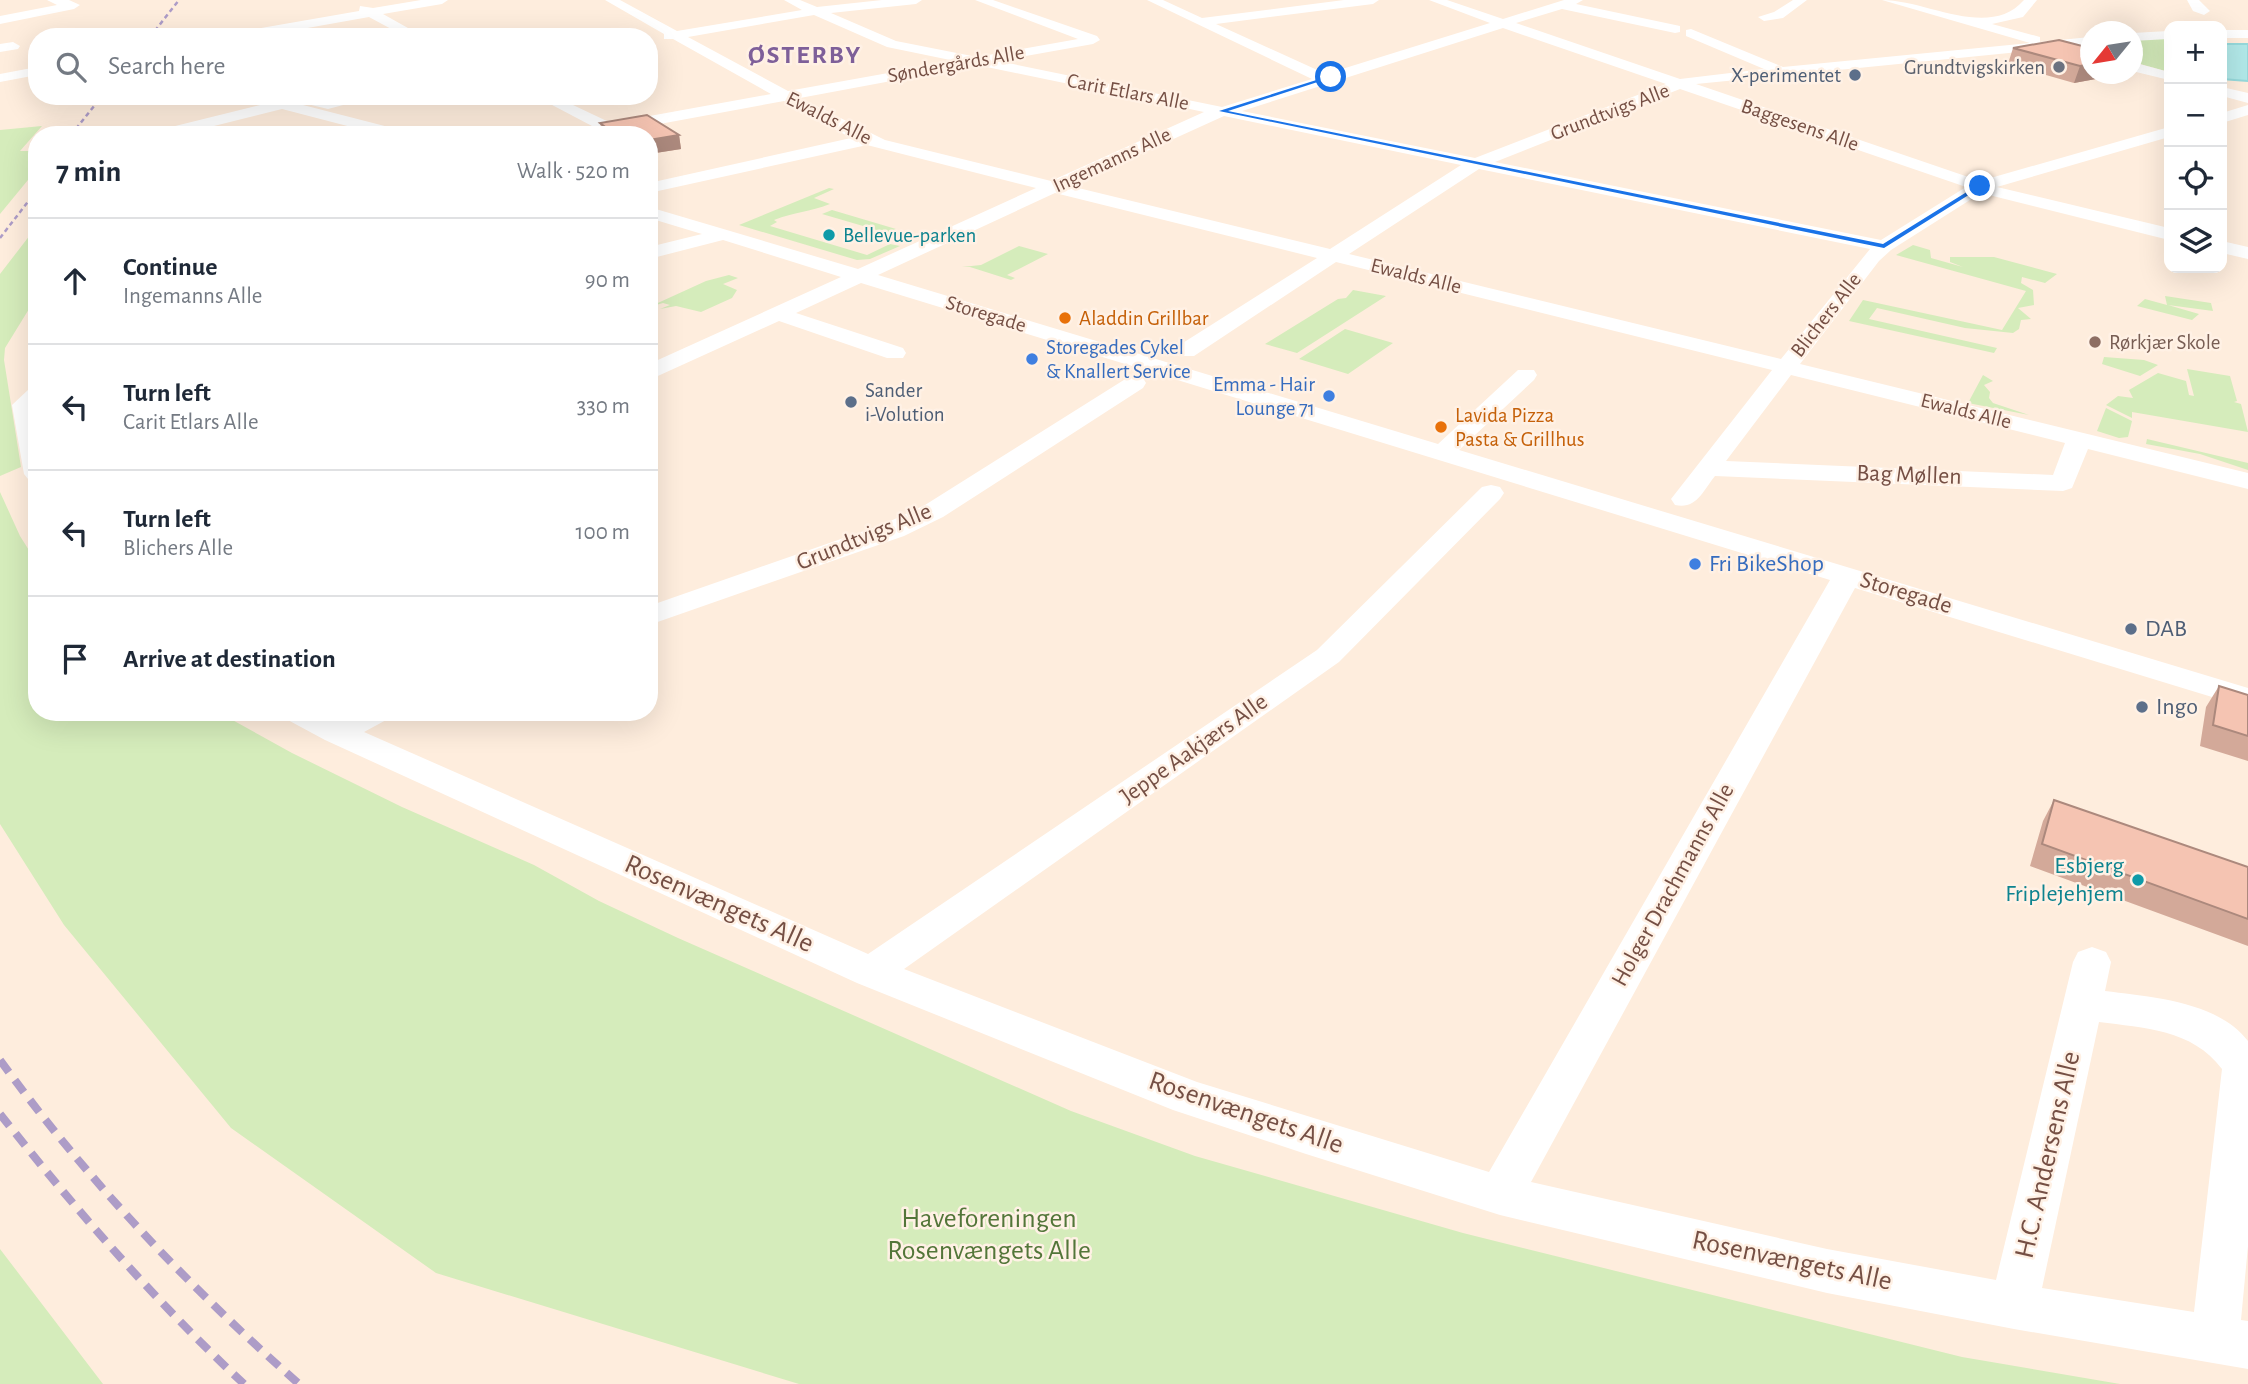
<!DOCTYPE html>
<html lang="en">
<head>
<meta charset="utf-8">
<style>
	body { margin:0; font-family:"Alegreya Sans",sans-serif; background:#f2f2f3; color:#1f2937 }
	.controls { position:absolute; right:21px; top:21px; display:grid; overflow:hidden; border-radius:14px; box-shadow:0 7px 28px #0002 }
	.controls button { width:63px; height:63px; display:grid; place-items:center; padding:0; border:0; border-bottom:2px solid #e0e1e3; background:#fff; color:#1f2937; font:35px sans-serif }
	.compass { position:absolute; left:2080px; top:21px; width:63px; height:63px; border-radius:50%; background:#fff; box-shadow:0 7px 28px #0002; rotate:240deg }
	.stop { position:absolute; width:21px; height:21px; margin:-16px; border:5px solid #1a73e8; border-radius:50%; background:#fff }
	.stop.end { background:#1a73e8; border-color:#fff; box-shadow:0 2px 7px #0008 }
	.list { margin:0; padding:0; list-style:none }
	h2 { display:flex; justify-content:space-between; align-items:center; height:91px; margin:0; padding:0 28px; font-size:30px }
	h2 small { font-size:23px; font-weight:400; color:#747a83 }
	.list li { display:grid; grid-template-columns:46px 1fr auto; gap:21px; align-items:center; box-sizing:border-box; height:126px; padding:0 28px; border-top:2px solid #e0e1e3 }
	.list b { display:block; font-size:26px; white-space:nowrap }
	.list p { margin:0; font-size:23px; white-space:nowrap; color:#747a83 }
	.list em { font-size:23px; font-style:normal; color:#747a83 }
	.icon { flex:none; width:38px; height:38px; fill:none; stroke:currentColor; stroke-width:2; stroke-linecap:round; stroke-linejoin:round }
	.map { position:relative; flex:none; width:2248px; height:1384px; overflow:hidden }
	.search { position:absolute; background:#fff; box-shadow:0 7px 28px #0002; left:28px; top:28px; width:630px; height:77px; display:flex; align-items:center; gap:18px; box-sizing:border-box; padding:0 24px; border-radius:28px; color:#747a83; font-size:26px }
	.panel { position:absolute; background:#fff; box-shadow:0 7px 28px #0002; left:28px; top:126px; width:630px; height:595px; border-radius:28px }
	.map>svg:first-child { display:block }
</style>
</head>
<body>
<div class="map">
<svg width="2248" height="1384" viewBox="0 0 2248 1384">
	<rect width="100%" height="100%" fill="#feeddd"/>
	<path fill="#d5ecbb" d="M 2169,37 L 2169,72 L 2133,62 L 2132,40 Z
		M 42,126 L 20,151 L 37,151 L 37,169 L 0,214 L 0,130 Z
		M 829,188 L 834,189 L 814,198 L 830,204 C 809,212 795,212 774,220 L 777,222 L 770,226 L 867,255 L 890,244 L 900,246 L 870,259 L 857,260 L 739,225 Z
		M 832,210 L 896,229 L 887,233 L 822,214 Z
		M 37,226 L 37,296 L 5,348 L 4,360 L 21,467 L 0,476 L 0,274 Z
		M 1913,245 L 1930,250 L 1931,258 L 1963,267 L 1950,262 L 1950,257 L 1994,257 L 2057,274 L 2045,283 L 2022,277 L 2021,283 L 2033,290 L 2034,305 L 2018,308 L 2031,319 L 2021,320 L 2019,329 L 2013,333 L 1965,328 L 1877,308 L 1869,319 L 1997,348 L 1994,353 L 1849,321 L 1863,300 L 2002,330 L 2026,291 L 1896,255 Z
		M 1019,246 L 1048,254 L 1007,275 L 1015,278 L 1011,280 L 970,267 L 962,267 L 981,265 Z
		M 729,275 L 738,278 L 723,284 L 737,290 L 732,298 L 701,312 L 676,306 L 660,309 L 670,305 L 663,303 L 649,307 L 706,281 Z
		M 1353,290 L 1386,296 L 1297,353 L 1265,344 L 1338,299 L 1346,298 Z
		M 2165,296 L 2211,303 L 2213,311 L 2168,305 L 2199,314 L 2192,320 L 2137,306 L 2145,299 L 2167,305 Z
		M 1345,329 L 1393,343 L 1348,374 L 1299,359 Z
		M 2104,357 L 2144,360 L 2158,365 L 2140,376 L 2102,364 Z
		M 2187,369 L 2230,376 L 2237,401 L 2234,402 L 2241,404 L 2248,432 L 2132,412 L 2132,418 L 2106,405 L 2118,396 L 2133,398 L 2129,390 L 2158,373 L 2186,381 L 2189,395 L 2194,396 Z
		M 1983,375 L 1993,381 L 1984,385 L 1990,392 L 1989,398 L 1993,403 L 2029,415 L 1968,403 Z
		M 2106,408 L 2132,421 L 2128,437 L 2119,438 L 2097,431 Z
		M 2147,439 L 2248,463 L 2248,470 L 2200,454 L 2146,444 Z
		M 0,492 L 20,536 L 37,563 L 37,712 L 218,712 L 292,753 L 402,807 L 534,865 L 599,901 L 678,938 L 1071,1111 L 1195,1156 L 1463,1233 L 1962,1357 L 2120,1384 L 799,1384 L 436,1273 L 231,1128 L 64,925 L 0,824 Z
		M 0,1249 L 103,1384 L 0,1384 Z"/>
	<path fill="#b1e8e8" stroke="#96d9db" stroke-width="2" d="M 2222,44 L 2248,44 L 2248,81 L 2222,79 Z"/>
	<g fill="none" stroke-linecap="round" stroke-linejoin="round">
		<path fill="#fff" fill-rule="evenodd" d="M 47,0 L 69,0 L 80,5 L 74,9 L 0,24 L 0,16 L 57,5 Z
			M 421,0 L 448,0 L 442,4 L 383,14 L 424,37 L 406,37 L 369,17 L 257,37 L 226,37 L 233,33 L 359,11 L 360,6 L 373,8 Z
			M 605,0 L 620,0 L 677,31 L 802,10 L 784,0 L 800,0 L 817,7 L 882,0 L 922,0 L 916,4 L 831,13 L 896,41 L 977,57 L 1078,39 L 975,0 L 993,0 L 1097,36 L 1100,40 L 1093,44 L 998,61 L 1222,107 L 1312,79 L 1147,0 L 1163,0 L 1202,18 L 1344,0 L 1379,0 L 1373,4 L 1216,24 L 1326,74 L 1490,23 L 1429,0 L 1447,0 L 1503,19 L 1564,0 L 1583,0 L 1576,4 L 1680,26 L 1680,32 L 1675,33 L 1562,9 L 1516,23 L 1680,79 L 1764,69 L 1686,36 L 1686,30 L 1691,29 L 1783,67 L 2030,43 L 1882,0 C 1927,0 1989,40 2024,0 L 2037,0 L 2023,17 L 1992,24 L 2040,37 L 2040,42 L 2090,37 L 2090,45 L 1696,84 L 1980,181 L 2169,127 L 2169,137 L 1997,187 L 2169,228 L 2169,240 L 1981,193 L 1891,250 L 1879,261 L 1800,364 L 2248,473 L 2248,489 L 2088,449 L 2072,488 L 2063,491 L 1715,476 C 1703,491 1696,510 1675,505 L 1671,499 L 1772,370 L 1336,262 L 1194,356 L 1178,356 L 1175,351 L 1178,346 L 1317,258 L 1055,193 L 878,275 L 1438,444 L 1518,370 L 1534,370 L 1537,375 L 1534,380 L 1459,450 L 2248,688 L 2248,708 L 1855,588 L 1531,1182 L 1827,1249 L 1996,1280 L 2073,962 L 2078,952 L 2092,947 L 2106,952 L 2111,962 L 2105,991 C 2151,997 2217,1001 2248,1041 L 2248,1246 L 2241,1320 L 2248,1321 L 2248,1369 L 2014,1329 L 1827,1293 L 1500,1215 L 1306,1154 L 1173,1110 L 857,983 L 325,740 L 286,719 L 281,712 L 323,712 L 337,720 L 351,712 L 393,712 L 388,719 L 364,732 L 868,954 L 1317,650 L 1482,487 L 1491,485 L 1500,487 L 1504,493 L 1500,499 L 1339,662 L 904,969 L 1197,1082 L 1489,1172 L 1830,580 L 861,283 L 796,313 L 903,348 L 906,353 L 903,358 L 887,358 L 779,321 L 649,380 L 649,364 L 841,277 L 723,240 L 649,259 L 649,247 L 702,234 L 649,218 L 649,207 L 858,269 L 1036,188 L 867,145 L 649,193 L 649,183 L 851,138 L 784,101 L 600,135 L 564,135 L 566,132 L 592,126 L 535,96 L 554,96 L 611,123 L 771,94 L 673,39 L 664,39 L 664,34 ZM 814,15 L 887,47 L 955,61 L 788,91 L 688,37 ZM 1503,28 L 1666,84 L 1475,158 L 1242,111 ZM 977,65 L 1204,112 L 1051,181 L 885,140 L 800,98 ZM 1680,89 L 1966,187 L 1881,240 L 1495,162 ZM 1224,116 L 1461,165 L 1330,249 L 1070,186 ZM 1479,169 L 1870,249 L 1781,359 L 1349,254 ZM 1791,375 L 2065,443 L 2053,475 L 1726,461 ZM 2099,1022 C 2144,1028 2192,1029 2222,1069 L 2194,1312 L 2042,1288 Z
			M 1793,0 L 1807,0 L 1783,18 L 1764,21 L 1758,17 L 1774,12 Z
			M 2187,0 L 2199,0 L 2210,11 L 2204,15 L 2193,11 Z
			M 2222,30 L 2248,30 L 2248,38 L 2222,38 Z
			M 2169,31 L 2169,39 L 2132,41 L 2132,33 Z
			M 13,42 L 20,46 L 18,49 L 0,52 L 0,44 Z
			M 2132,62 L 2169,72 L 2169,80 L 2132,71 Z
			M 37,67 L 37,75 L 0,82 L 0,74 Z
			M 2222,87 L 2248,93 L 2248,103 L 2222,96 Z
			M 242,96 L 268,96 L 408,132 L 410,135 L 382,135 L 282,109 L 178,135 L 149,135 L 151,132 L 264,104 Z
			M 305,96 L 328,99 L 341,96 L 368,96 L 366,99 L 328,109 L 303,103 L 300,100 Z
			M 2248,105 L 2248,115 L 2222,123 L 2222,113 Z
			M 2222,241 L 2248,247 L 2248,259 L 2222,253 Z
			M 1135,376 L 1143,378 L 1146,383 L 1143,388 L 943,517 L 904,536 L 649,625 L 649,606 L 884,524 L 925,505 L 1127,378 Z
			M 37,387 L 37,482 L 28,479 L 24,474 L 12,405 L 29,389 Z"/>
		<path stroke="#ad9cc7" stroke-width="2.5" stroke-dasharray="4.5 3.5" stroke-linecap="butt" d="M 150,37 L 179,0
			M 71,135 L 102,96
			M 0,238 L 37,190"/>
		<path stroke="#ad9cc7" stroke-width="8" stroke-dasharray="15 10" stroke-linecap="butt" d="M 0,1060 C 87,1180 188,1286 299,1384
			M 0,1114 C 76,1210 155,1301 244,1384"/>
	</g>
	<path fill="#d3a999" d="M 2013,48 L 2123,74 L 2074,83 L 2008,64 Z
		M 647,115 L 679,135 L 681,149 L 649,154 L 649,135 L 603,135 L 600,123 Z
		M 2219,686 L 2248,695 L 2248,761 L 2200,746 L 2206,707 Z
		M 2054,800 L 2248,867 L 2248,946 L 2030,866 L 2043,821 Z"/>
	<path fill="#ac897d" d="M 2090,64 L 2090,74 L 2123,74 L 2074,83 L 2080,66 Z
		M 679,135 L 681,149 L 649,154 L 649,140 Z"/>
	<path fill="#f5c4b2" stroke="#ac897d" stroke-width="2" d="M 2059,40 L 2090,48 L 2090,64 L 2080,66 L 2013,48 Z
		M 647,115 L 679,135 L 649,140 L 649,135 L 616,135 L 600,123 Z
		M 2219,686 L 2248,695 L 2248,736 L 2213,725 Z
		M 2054,800 L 2248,867 L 2248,919 L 2042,844 Z"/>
	<path fill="#1a73e8" d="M 1329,76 L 1333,77 L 1228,111 L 1883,244 L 1978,185 L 1983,186 L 1884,248 L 1219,111 Z"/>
	<circle fill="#6b7280" stroke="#fff1e5" stroke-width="2.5" cx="2059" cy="67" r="7"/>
	<g fill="#5c6f8a" stroke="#fff1e5" stroke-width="2.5">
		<circle cx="1855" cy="75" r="7"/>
		<circle cx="851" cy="402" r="7"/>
		<circle cx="2131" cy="629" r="7"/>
		<circle cx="2142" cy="707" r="7"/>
	</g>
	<g fill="#0f9aa8" stroke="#fff1e5" stroke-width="2.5">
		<circle cx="829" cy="235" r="7"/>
		<circle cx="2138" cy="880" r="7"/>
	</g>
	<g fill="#e8710a" stroke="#fff1e5" stroke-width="2.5">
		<circle cx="1065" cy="318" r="7"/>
		<circle cx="1441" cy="427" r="7"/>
	</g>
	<circle fill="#8d6e63" stroke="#fff1e5" stroke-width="2.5" cx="2095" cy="342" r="7"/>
	<g fill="#3f7fe0" stroke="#fff1e5" stroke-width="2.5">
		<circle cx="1032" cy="359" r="7"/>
		<circle cx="1329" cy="396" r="7"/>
		<circle cx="1695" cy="564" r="7"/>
	</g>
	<g text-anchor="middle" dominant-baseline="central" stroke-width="5" stroke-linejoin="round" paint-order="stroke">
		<g font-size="21" fill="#754f44" stroke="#fff1e5">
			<text transform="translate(956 64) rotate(-10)">Søndergårds Alle</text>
			<text transform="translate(1128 92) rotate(11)">Carit Etlars Alle</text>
			<text transform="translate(1610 112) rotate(-21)">Grundtvigs Alle</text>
			<text transform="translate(829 118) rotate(27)">Ewalds Alle</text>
			<text transform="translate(1800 125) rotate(19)">Baggesens Alle</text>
			<text transform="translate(1112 160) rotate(-25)">Ingemanns Alle</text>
			<text transform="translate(1416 276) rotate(14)">Ewalds Alle</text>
			<text transform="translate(986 314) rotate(17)">Storegade</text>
			<text transform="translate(1826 315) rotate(-52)">Blichers Alle</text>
			<text transform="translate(1966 411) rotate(14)">Ewalds Alle</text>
		</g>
		<g font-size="21" fill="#5b616d" stroke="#fff1e5" text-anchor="end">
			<text x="2045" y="67">Grundtvigskirken</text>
		</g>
		<g font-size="21" fill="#4e5e75" stroke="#fff1e5" text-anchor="end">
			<text x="1841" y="75">X-perimentet</text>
			<text x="865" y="390" text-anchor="start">Sander<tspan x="865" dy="24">i-Volution</tspan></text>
		</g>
		<g font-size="21" fill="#0d838f" stroke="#fff1e5" text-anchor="start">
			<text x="843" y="235">Bellevue-parken</text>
		</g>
		<g font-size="21" fill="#c56008" stroke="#fff1e5" text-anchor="start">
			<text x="1079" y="318">Aladdin Grillbar</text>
			<text x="1455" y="415">Lavida Pizza<tspan x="1455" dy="24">Pasta &amp; Grillhus</tspan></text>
		</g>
		<g font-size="21" fill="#785e54" stroke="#fff1e5" text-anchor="start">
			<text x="2109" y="342">Rørkjær Skole</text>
		</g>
		<g font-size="21" fill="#366cbe" stroke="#fff1e5" text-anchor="start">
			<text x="1046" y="347">Storegades Cykel<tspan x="1046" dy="24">&amp; Knallert Service</tspan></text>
			<text x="1315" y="384" text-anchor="end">Emma - Hair<tspan x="1315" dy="24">Lounge 71</tspan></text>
		</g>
		<g font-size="24" fill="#754f44" stroke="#fff1e5">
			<text transform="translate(1909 475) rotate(2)">Bag Møllen</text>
			<text transform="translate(864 537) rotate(-22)">Grundtvigs Alle</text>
			<text transform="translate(1906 593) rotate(17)">Storegade</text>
			<text transform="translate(1194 749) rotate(-35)">Jeppe Aakjærs Alle</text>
			<text transform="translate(1673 885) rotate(-61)">Holger Drachmanns Alle</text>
		</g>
		<g font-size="24" fill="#366cbe" stroke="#fff1e5" text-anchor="start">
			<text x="1709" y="564">Fri BikeShop</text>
		</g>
		<g font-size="24" fill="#4e5e75" stroke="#fff1e5" text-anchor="start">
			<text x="2145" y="629">DAB</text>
			<text x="2156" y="707">Ingo</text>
		</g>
		<g font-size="24" fill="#0d838f" stroke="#fff1e5" text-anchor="end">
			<text x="2124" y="866">Esbjerg<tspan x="2124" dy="28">Friplejehjem</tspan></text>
		</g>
		<g font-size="26" font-weight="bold" letter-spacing="2" fill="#7e5f99" stroke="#fff1e5">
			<text x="805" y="55">ØSTERBY</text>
		</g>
		<g font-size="28" fill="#754f44" stroke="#fff1e5">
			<text transform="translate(719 904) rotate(24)">Rosenvængets Alle</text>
			<text transform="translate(1246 1113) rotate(19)">Rosenvængets Alle</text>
			<text transform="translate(2048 1155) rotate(-77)">H.C. Andersens Alle</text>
			<text transform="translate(1792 1261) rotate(12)">Rosenvængets Alle</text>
		</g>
		<g font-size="28" fill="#537639" stroke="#fff1e5">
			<text x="989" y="1219">Haveforeningen<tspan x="989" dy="32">Rosenvængets Alle</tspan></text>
		</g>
	</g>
</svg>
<div class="controls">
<button>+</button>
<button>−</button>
<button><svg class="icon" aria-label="locate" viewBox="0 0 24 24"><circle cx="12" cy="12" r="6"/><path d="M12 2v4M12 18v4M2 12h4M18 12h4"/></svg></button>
<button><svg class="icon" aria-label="layers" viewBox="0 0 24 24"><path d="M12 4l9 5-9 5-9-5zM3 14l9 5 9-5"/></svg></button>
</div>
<svg class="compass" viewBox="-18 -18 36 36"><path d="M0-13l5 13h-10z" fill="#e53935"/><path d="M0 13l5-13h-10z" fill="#747a83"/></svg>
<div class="stop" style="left:1331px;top:77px"></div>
<div class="stop end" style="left:1980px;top:186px"></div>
<div class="search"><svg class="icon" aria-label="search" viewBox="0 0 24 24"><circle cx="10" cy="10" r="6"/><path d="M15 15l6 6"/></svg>Search here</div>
<section class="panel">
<h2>7 min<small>Walk · 520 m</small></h2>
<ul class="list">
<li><svg class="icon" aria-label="ahead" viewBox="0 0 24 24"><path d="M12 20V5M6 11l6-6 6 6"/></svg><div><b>Continue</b><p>Ingemanns Alle</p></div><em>90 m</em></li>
<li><svg class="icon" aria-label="left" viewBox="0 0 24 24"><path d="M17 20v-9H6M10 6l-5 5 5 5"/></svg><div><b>Turn left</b><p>Carit Etlars Alle</p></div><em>330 m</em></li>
<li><svg class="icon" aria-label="left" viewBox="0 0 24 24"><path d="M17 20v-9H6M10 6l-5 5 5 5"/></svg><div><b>Turn left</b><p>Blichers Alle</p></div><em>100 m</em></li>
<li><svg class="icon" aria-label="arrive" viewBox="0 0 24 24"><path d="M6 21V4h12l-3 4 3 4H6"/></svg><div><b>Arrive at destination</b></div></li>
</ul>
</section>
</div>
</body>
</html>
